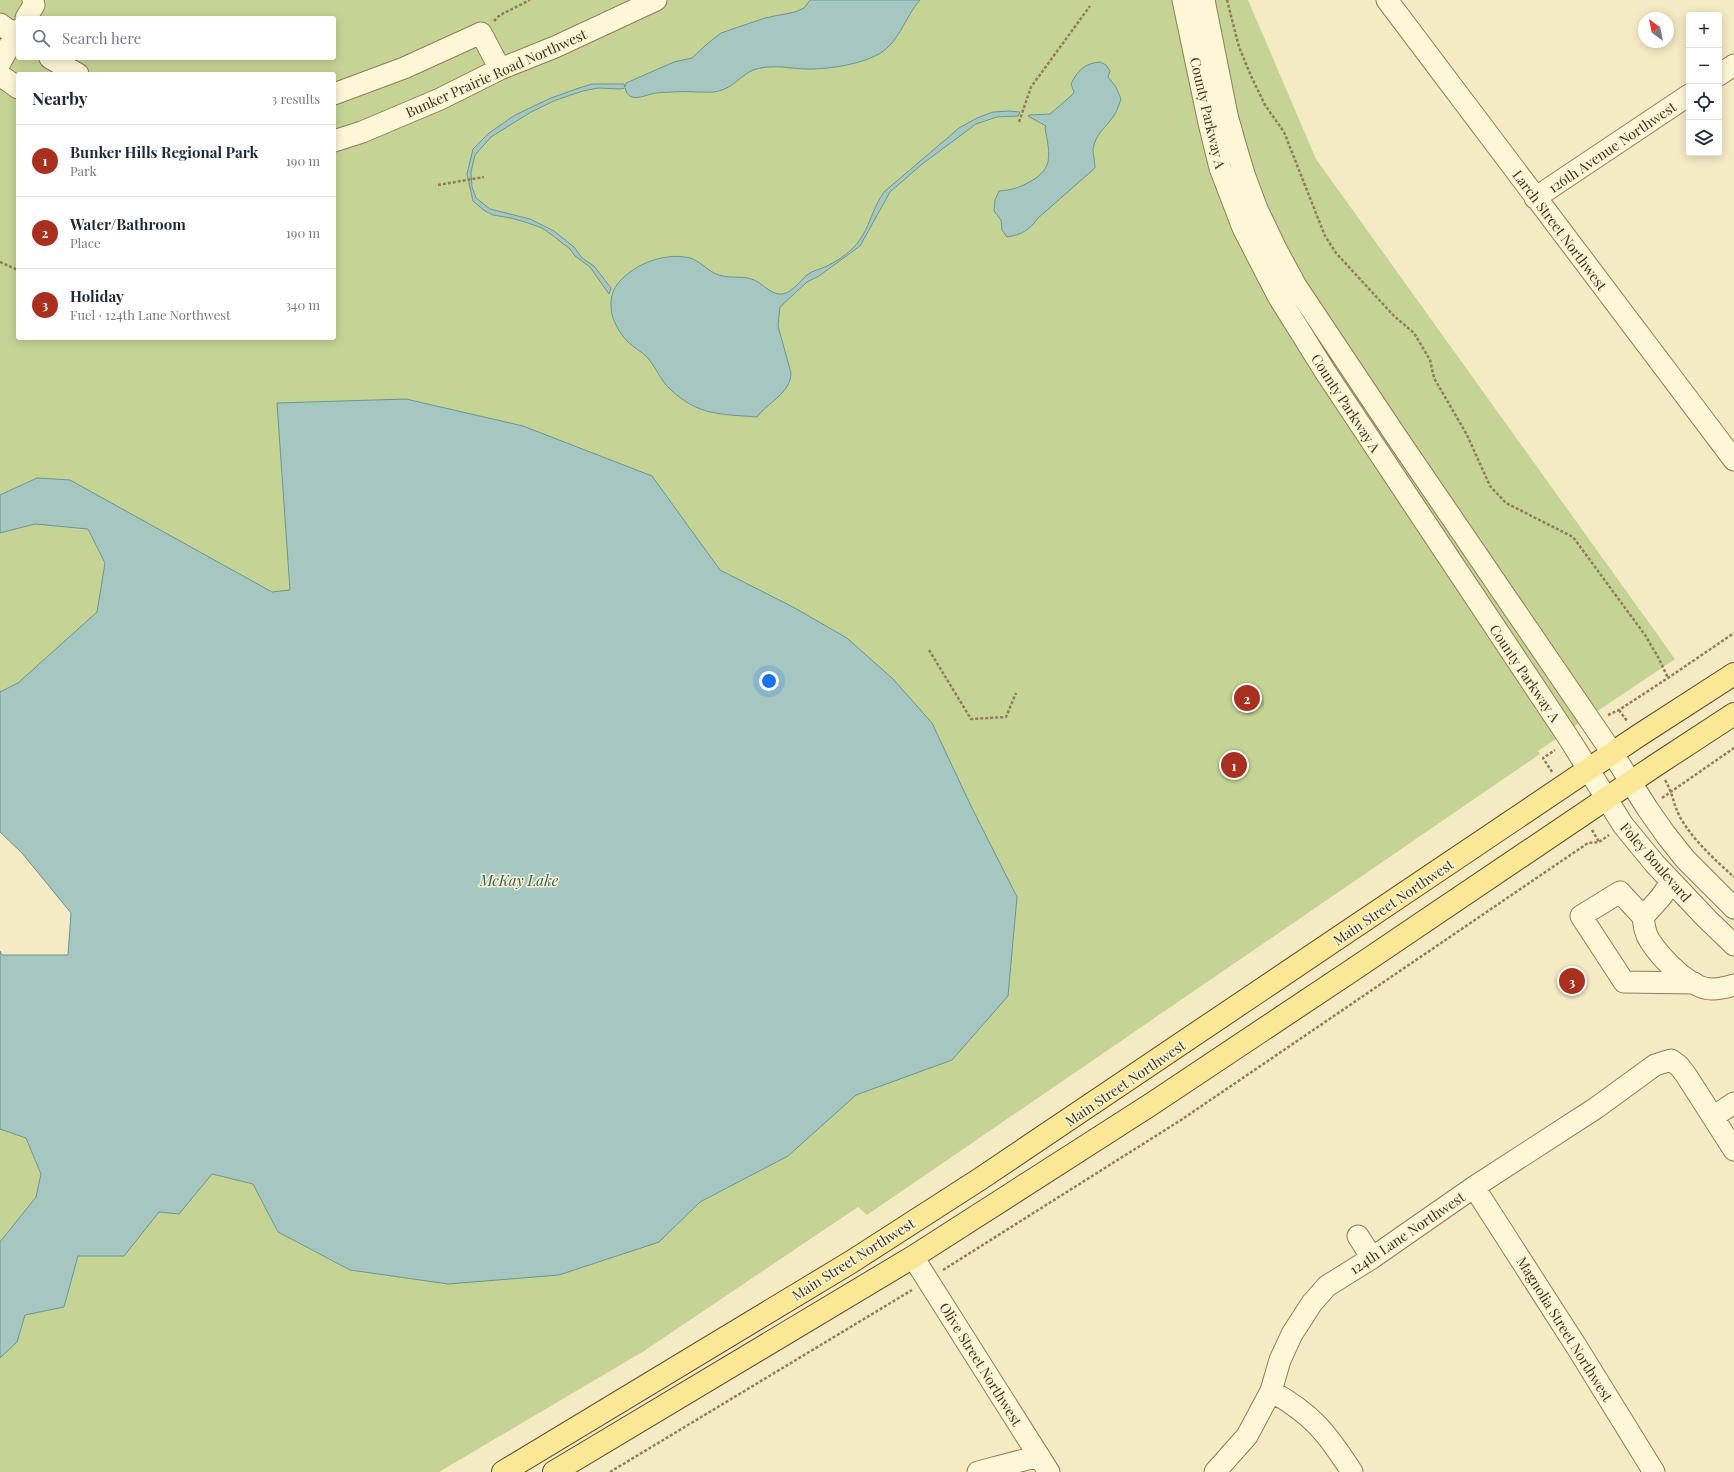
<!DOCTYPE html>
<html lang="en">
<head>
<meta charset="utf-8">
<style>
	body { margin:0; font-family:"Playfair Display",serif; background:#f2f2f3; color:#1f2937 }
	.controls { position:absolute; right:12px; top:12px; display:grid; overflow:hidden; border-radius:4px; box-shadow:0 2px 10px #0003 }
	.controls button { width:36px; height:36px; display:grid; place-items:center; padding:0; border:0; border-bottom:1px solid #e0e1e3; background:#fff; color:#1f2937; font:20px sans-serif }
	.compass { position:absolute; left:1638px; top:12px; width:36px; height:36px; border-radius:50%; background:#fff; box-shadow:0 2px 10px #0003; rotate:327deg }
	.you { position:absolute; left:769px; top:681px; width:14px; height:14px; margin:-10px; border:3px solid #fff; border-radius:50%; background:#1a73e8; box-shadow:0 0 0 6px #1a73e833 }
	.badge { display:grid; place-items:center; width:26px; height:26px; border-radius:50%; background:#a92f1f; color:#fff; font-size:13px; font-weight:700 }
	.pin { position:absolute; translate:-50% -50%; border:2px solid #fff; box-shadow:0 1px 4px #0006 }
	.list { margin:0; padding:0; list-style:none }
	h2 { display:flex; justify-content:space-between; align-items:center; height:52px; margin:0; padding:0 16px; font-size:17px }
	h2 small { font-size:13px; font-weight:400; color:#747a83 }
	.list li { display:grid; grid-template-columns:26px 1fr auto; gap:12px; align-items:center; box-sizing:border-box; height:72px; padding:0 16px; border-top:1px solid #e0e1e3 }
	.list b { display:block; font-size:15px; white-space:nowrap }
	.list p { margin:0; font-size:13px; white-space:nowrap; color:#747a83 }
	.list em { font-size:13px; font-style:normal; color:#747a83 }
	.icon { flex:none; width:22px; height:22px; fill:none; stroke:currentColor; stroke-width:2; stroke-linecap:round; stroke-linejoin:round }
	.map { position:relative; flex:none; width:1734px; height:1472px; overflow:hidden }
	.search { position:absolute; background:#fff; box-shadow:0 2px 10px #0003; left:16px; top:16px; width:320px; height:44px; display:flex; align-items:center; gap:10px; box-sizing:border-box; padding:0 14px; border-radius:4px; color:#747a83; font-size:15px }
	.panel { position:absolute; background:#fff; box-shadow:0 2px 10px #0003; left:16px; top:72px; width:320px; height:268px; border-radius:4px }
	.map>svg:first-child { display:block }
</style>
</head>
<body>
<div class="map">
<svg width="1734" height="1472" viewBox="0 0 1734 1472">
	<defs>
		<filter id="shadow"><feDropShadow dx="4.5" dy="2.5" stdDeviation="2" flood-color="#0004"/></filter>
	</defs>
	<rect width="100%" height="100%" fill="#f4ebc4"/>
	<path fill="#c5d495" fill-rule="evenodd" d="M 0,0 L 1248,0 L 1316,159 L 1675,659 L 1538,751 L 1540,754 L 867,1215 L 858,1207 L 644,1351 L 439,1472 L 0,1472 L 0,1358 L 17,1342 L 25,1315 L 64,1307 L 78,1256 L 124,1256 L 159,1212 L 179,1213 L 212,1174 L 253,1184 L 278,1232 L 349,1270 L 448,1284 L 659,1242 L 700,1202 L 788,1156 L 797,1148 L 37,478 L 0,495 ZM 18,18 L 334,18 L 334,58 L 18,58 ZM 18,74 L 334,74 L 334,338 L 18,338 Z
		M 35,524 L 88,529 L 105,563 L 97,612 L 18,683 L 0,692 L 0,533 Z
		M 0,1129 L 26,1138 L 41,1174 L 36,1197 L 0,1242 Z"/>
	<path fill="#a6c6c1" stroke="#6b9691" d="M 810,0 L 920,0 C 904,18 899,45 875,56 C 857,65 824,70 804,69 C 786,68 771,64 753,70 C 742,75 734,86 722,90 C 714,93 707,92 698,92 C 685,91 670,92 656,93 C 648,94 640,99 632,97 C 628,96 626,92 625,88 L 620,89 L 598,88 L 583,91 L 556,100 L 531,112 L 491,137 L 475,155 L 471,172 L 472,187 L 476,198 L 490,209 L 530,219 L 554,231 L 574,247 L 582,258 L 594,266 L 611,288 L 609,294 L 590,267 L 575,256 L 570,249 L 552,235 L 542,228 L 528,223 L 511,218 L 493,215 L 485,211 L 473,201 L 467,174 L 473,149 L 489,133 L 515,115 L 551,98 L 579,88 L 592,84 L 624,84 L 625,87 L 626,83 L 674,62 L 692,58 L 707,44 L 721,33 L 765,18 L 795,12 L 804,8 Z
		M 1100,62 L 1106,65 L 1110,71 L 1108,77 L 1116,87 L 1121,99 C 1119,104 1117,112 1113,117 C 1106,127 1095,135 1093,149 C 1093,155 1095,162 1095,168 L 1037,219 C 1030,230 1021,235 1007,237 L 1002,230 L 1001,220 L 994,211 L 995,200 L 999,191 C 1011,190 1020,188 1031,181 C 1055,168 1049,151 1045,128 L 1046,126 L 1028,116 L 1030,115 L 1050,114 L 1072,95 L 1074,92 L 1071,84 C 1077,71 1085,63 1100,62 Z
		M 1009,111 L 1020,112 L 1018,116 L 997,117 L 976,124 L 921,165 L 890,192 L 860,246 L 819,276 L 807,282 L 780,307 L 778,326 L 791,373 C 791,393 767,403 757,417 C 721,414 698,416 670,389 C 660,380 656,367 647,357 C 641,351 634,348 628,342 C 620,334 611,319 611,307 C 610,291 617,282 630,272 C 646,260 673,252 693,259 C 702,263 709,272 719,275 C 731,279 743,275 754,280 C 764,284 773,298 786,293 C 795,289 800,281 807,275 C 813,270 822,269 829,265 C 839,260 853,250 859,241 C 870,226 873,207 884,192 L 959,128 L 977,118 L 993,112 Z
		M 406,399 L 523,426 L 652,476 L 720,570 L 793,607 L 847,638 L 893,679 L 932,723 L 971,806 L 1017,897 L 1008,996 L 952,1060 L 856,1095 L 788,1156 L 700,1202 L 659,1242 L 559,1275 L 448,1284 L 350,1270 L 278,1232 L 253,1184 L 212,1174 L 179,1214 L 159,1212 L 124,1256 L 78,1256 L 64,1307 L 25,1315 L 17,1342 L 0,1358 L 0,1242 L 36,1197 L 41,1174 L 26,1138 L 0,1129 L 0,951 L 2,955 L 68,955 L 71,913 L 22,853 L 0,832 L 0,692 L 18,683 L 97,612 L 105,563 L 88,529 L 35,524 L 0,533 L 0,495 L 37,478 L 70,480 L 272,592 L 290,590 L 277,403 Z"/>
	<path fill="#d7aa75" filter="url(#shadow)" d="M 1250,684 L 1261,700 L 1244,713 L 1232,696 Z"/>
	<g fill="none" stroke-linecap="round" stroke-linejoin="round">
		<g stroke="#917d57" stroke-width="23">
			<path id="minor" d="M 1183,0 L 1209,123 L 1220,168 L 1243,228 L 1278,296 L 1326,373 L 1570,740 L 1623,825 L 1655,864 L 1706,918 L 1734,945
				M 1204,0 L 1227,115 L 1235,144 L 1245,177 L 1257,209 L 1276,249 L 1296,286 L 1396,436 L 1613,754 L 1647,808 L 1666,835 L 1685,859 L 1734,908
				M 1387,0 L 1734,460
				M 26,18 L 34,5 L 33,0
				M 0,24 L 18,37
				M 50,58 L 78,74
				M 0,63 L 18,30
				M 0,75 L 18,88
				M 1719,75 L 1734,65
				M 334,94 L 404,68 L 481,33 L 500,69
				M 334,141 L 362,132 L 440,99 L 500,69 L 555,47 L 656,0
				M 1535,198 L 1689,95
				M 1671,882 L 1661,897 L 1643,917 C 1644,925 1645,934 1650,941 C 1661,958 1690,989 1712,989 C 1719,989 1728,987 1734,985
				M 1643,917 L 1620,892 L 1581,916 L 1624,982 L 1694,983
				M 1713,1117 L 1734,1103
				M 1474,1187 L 1578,1349 L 1654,1472
				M 1358,1236 L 1372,1258
				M 913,1257 L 1049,1472
				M 1271,1391 C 1312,1414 1327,1433 1352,1472
				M 978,1472 L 1039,1456
				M 1215,1472 L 1247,1436 L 1271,1391 L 1280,1360 L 1292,1334 L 1312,1303 L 1327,1286 L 1372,1258 L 1474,1187 L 1596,1108 L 1655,1065 L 1671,1060 L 1679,1066 L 1686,1075 L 1734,1150"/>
		</g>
		<g stroke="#5f4a2c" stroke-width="24">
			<path id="major" d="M 503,1472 L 851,1262 L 980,1179 L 1638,736 L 1734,674
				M 554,1472 L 913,1257 L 1150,1105 L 1354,969 L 1656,765 L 1734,714"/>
		</g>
		<path stroke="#917d57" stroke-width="2.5" stroke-dasharray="3 2" stroke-linecap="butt" d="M 1227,0 L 1239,47 L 1251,76 L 1265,105 L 1284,132 L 1325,236 L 1336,253 L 1394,316 L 1414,333 L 1430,360 L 1434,378 L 1467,435 L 1490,486 L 1506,503 L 1573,537 L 1645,635 L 1658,657 L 1668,678
			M 494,21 L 500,15 L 530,0
			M 1019,122 L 1031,87 L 1090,6
			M 438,185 L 484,177
			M 0,262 L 18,270
			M 929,650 L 971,719 L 1006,717 L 1016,693
			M 1619,710 L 1627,721
			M 1608,715 L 1619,710 L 1668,678 L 1734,633
			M 1552,772 L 1543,758 L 1555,750
			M 1665,780 C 1673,793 1673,804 1680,817 C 1692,839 1716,861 1734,877
			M 1662,798 L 1734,748
			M 1592,830 L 1599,842
			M 943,1270 L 1181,1120 L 1588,843 L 1599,842 L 1609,835
			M 610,1472 L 912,1290"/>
		<use href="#minor" stroke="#fdf7d8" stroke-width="21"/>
		<use href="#major" stroke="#fbe897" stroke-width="22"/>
	</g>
	<g text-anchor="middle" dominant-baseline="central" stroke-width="3" stroke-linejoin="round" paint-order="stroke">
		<g font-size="14" fill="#3f321d" stroke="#faf4d4">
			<text transform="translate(496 73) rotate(-24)">Bunker Prairie Road Northwest</text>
			<text transform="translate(1208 113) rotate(77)">County Parkway A</text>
			<text transform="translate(1612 147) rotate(-34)">126th Avenue Northwest</text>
			<text transform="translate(1560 230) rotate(53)">Larch Street Northwest</text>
			<text transform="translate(1346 403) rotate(57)">County Parkway A</text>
			<text transform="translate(1525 673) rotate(56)">County Parkway A</text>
			<text transform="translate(1656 862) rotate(49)">Foley Boulevard</text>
			<text transform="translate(1393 902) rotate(-34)">Main Street Northwest</text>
			<text transform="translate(1125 1083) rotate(-34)">Main Street Northwest</text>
			<text transform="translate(1407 1233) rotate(-34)">124th Lane Northwest</text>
			<text transform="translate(853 1259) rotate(-32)">Main Street Northwest</text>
			<text transform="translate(1565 1329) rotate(58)">Magnolia Street Northwest</text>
			<text transform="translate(981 1364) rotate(58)">Olive Street Northwest</text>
		</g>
		<g font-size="15" font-style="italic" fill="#2a5e61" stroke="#faf4d4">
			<text x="519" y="880">McKay Lake</text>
		</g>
	</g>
</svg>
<div class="controls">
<button>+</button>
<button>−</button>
<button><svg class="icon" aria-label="locate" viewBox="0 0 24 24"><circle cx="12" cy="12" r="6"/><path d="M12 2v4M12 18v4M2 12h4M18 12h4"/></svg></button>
<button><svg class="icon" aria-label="layers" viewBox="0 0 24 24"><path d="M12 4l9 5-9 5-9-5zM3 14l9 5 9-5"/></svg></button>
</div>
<svg class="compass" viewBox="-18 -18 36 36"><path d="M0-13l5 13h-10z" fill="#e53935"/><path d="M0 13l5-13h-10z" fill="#747a83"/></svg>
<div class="you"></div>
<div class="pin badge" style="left:1234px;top:765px">1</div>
<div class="pin badge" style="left:1247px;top:698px">2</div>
<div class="pin badge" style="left:1572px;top:981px">3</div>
<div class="search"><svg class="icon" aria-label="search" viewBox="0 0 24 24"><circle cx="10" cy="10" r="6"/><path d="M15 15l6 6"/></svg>Search here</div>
<section class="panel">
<h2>Nearby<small>3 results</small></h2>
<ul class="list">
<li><span class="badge">1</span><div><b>Bunker Hills Regional Park</b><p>Park</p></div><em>190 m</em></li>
<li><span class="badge">2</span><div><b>Water/Bathroom</b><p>Place</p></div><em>190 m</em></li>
<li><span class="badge">3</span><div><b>Holiday</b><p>Fuel · 124th Lane Northwest</p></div><em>340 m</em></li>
</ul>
</section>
</div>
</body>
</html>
